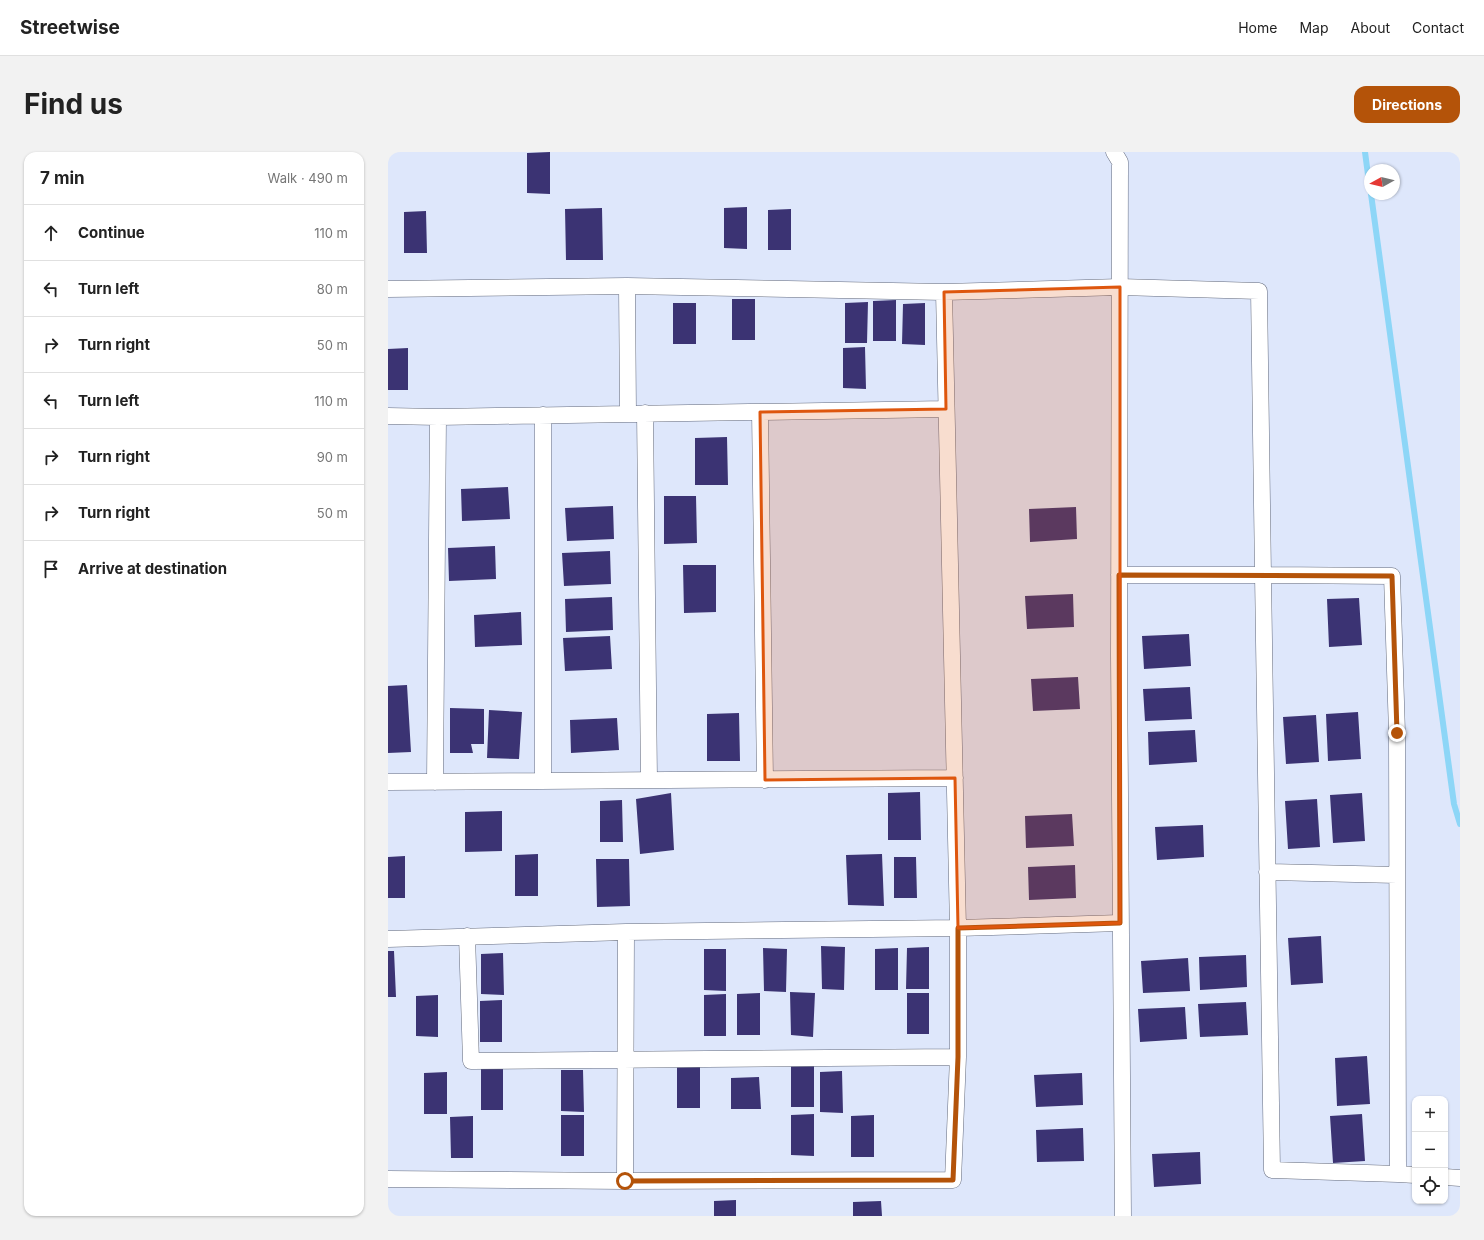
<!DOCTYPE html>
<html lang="en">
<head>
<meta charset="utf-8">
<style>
	body { margin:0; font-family:Inter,sans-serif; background:#f2f2f2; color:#222 }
	.controls { position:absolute; right:12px; bottom:12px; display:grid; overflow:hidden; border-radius:8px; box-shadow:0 1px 3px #0004 }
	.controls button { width:36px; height:36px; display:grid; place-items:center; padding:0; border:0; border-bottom:1px solid #e0e0e0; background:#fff; color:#222; font:20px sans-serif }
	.compass { position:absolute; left:976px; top:12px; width:36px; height:36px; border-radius:50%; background:#fff; box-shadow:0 1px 3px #0004; rotate:262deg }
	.stop { position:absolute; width:12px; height:12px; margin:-9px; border:3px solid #b45309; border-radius:50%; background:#fff }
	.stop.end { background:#b45309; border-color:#fff; box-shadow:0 1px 4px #0008 }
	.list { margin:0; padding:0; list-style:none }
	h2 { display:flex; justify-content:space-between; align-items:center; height:52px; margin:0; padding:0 16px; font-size:17px }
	h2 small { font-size:13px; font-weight:400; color:#767676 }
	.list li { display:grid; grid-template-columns:26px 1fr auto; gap:12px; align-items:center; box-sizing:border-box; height:56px; padding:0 16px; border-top:1px solid #e0e0e0 }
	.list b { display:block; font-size:15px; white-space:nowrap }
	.list em { font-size:13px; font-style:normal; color:#767676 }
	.icon { flex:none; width:22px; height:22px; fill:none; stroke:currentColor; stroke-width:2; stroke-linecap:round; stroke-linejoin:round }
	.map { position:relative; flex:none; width:1072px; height:1064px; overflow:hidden; border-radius:12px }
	header { display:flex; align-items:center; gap:24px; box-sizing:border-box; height:56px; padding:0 20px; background:#fff; border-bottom:1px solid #e0e0e0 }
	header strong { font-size:19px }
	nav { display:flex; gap:22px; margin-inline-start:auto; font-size:14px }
	.intro { display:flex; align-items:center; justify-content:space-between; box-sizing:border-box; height:96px; padding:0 24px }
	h1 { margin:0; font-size:28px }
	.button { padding:10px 18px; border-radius:12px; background:#b45309; color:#fff; font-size:14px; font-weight:700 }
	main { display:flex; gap:24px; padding:0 24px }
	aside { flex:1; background:#fff; border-radius:12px; box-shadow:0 1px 3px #0004 }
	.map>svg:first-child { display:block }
</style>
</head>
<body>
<header>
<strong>Streetwise</strong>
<nav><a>Home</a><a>Map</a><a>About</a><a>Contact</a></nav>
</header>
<div class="intro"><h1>Find us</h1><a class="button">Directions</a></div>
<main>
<aside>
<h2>7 min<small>Walk · 490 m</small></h2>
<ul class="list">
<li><svg class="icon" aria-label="ahead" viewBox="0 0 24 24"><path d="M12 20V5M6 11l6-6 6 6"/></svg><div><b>Continue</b></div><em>110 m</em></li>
<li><svg class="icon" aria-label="left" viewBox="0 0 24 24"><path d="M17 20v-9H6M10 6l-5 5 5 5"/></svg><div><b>Turn left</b></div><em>80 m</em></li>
<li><svg class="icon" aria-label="right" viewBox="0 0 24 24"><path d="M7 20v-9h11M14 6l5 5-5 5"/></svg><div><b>Turn right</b></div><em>50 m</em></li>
<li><svg class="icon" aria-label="left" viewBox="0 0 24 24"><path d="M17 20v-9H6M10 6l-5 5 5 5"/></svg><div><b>Turn left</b></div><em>110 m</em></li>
<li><svg class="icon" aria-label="right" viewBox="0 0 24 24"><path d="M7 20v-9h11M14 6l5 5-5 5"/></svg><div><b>Turn right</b></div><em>90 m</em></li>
<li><svg class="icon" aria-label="right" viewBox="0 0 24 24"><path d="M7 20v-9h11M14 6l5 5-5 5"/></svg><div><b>Turn right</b></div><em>50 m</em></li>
<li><svg class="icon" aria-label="arrive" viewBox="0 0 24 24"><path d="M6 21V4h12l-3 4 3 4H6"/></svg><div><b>Arrive at destination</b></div></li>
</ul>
</aside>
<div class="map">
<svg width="1072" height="1064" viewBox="0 0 1072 1064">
	<rect width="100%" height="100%" fill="#dee7fb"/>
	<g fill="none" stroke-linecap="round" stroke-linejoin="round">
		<path stroke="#8dd6f7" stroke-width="6" d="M 977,0 L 982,38
			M 983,42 L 1066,652 L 1072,672"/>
	</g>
	<path fill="#3b3373" d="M 162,0 L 162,42 L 139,41 L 139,1 Z
		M 359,55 L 359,97 L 336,96 L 336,56 Z
		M 214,56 L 215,108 L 178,108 L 177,57 Z
		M 403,57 L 403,98 L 380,98 L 380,58 Z
		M 38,59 L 39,101 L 16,101 L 16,60 Z
		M 344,147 L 367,147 L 367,188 L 344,188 Z
		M 508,148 L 508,189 L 485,189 L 485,149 Z
		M 480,150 L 479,191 L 457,191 L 457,151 Z
		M 285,151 L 308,151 L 308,192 L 285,192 Z
		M 537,151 L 537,193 L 514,192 L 515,152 Z
		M 477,195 L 478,237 L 455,236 L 455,196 Z
		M 20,196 L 20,238 L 0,238 L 0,197 Z
		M 339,285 L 340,333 L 307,333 L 307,286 Z
		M 120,335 L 122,367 L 74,369 L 73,337 Z
		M 276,344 L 308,344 L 309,391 L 276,392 Z
		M 225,354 L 226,387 L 179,389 L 177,356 Z
		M 688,355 L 689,387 L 642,390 L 641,357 Z
		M 107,394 L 108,427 L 61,429 L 60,396 Z
		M 222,399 L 223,432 L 176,434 L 174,401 Z
		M 295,413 L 328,413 L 328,460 L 296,461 Z
		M 685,442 L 686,475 L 639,477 L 637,444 Z
		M 224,445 L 225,478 L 178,480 L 177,447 Z
		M 971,446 L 974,493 L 941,495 L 939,447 Z
		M 133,460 L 134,493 L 87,495 L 86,463 Z
		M 801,482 L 803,514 L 756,517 L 754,484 Z
		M 222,484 L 224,517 L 177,519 L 175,486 Z
		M 690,525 L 692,557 L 645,559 L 643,527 Z
		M 19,533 L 23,600 L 0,601 L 0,534 Z
		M 802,535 L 804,567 L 757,569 L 755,537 Z
		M 62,556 L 96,557 L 96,592 L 83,592 L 85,601 L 62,601 Z
		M 101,558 L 134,560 L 131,607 L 99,606 Z
		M 970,560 L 973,607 L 940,609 L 938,562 Z
		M 351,561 L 352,609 L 319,609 L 319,562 Z
		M 928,563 L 931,610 L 898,612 L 895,565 Z
		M 229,566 L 231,598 L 183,601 L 182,568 Z
		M 807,578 L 809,610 L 761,613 L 760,580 Z
		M 532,640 L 533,688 L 500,688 L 500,641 Z
		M 283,641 L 286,698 L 252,702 L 248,647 Z
		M 974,641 L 977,689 L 945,691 L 942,643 Z
		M 929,647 L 932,695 L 900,697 L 897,649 Z
		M 234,648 L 235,690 L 212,690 L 212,649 Z
		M 114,659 L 114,699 L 77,700 L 77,660 Z
		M 684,662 L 686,694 L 638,696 L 637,664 Z
		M 815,673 L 816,705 L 769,708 L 767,675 Z
		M 150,702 L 150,744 L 127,744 L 127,703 Z
		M 494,702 L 496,754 L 460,753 L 458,703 Z
		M 17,704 L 17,746 L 0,746 L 0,705 Z
		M 506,705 L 528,705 L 529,746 L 506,746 Z
		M 208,707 L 241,707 L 242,754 L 209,755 Z
		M 687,713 L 688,746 L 641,748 L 640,715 Z
		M 933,784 L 935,831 L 903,833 L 900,786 Z
		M 433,794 L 457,795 L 456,838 L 434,837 Z
		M 541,795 L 541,837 L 518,837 L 519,796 Z
		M 375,796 L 399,797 L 398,840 L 376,839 Z
		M 510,796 L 510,838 L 487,838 L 487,797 Z
		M 316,797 L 338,797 L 338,839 L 316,838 Z
		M 0,799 L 6,799 L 8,845 L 0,845 Z
		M 115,801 L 116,843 L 93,842 L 93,802 Z
		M 858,803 L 859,835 L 812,838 L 811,805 Z
		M 800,806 L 802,839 L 755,841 L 753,809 Z
		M 402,840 L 427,841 L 425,885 L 403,883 Z
		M 372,841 L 372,883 L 349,883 L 349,842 Z
		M 519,841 L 541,841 L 541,882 L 519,882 Z
		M 338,842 L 338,884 L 316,884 L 316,843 Z
		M 50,843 L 50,885 L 28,884 L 28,844 Z
		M 114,848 L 114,890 L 92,890 L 92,849 Z
		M 858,850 L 860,883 L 812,885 L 810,852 Z
		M 797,855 L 799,887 L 752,890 L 750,857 Z
		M 979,904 L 982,952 L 949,954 L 947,906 Z
		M 426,913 L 426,955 L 403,955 L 403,914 Z
		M 289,915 L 312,915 L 312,956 L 289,956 Z
		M 93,917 L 115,917 L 115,958 L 93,958 Z
		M 173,918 L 195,918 L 196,960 L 173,959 Z
		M 454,919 L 455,961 L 432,960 L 432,920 Z
		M 59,920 L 59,962 L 36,962 L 36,921 Z
		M 694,921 L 695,953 L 648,955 L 646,923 Z
		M 371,925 L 373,957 L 343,957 L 343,926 Z
		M 426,962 L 426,1004 L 403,1003 L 403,963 Z
		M 974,962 L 977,1009 L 945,1011 L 942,964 Z
		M 173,963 L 196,963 L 196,1004 L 173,1004 Z
		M 486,963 L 486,1005 L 463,1005 L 463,964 Z
		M 85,964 L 85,1006 L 63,1006 L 62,965 Z
		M 695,976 L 696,1009 L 649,1010 L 648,978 Z
		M 812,1000 L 813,1032 L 766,1035 L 764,1002 Z
		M 348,1048 L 348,1064 L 326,1064 L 326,1049 Z
		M 493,1049 L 494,1064 L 465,1064 L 465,1050 Z"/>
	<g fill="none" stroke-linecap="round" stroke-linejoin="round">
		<g stroke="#646b7d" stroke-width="17">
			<path id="minor" d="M 726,0 L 732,10 L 731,503 L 735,1064
				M 239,134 L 556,140
				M 0,137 L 239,134 L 240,262
				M 372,260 L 377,628
				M 257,261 L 261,628
				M 0,264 L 50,265 L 47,630
				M 50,265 L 558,257
				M 731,423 L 875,423 L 871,139 L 732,135 L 556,140 L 570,776 L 732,771
				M 875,423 L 1004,424 L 1009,581 L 1010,1022 L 884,1018 Z
				M 155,629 L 155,263
				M 0,630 L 567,626
				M 879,720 L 1009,723
				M 0,787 L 238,780 L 570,776 L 570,905
				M 1010,1022 L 1027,1023
				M 1057,1025 L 1072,1026
				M 0,1027 L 237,1029 L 565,1028 L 570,905 L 83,909 L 79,784
				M 237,1029 L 238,780"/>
		</g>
		<use href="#minor" stroke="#fff" stroke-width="16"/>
	</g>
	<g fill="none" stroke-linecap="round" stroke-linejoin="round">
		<path stroke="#b45309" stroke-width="5" d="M 237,1029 L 565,1028 L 570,905 L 570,776 L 732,771 L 731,423 L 1004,424 L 1009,581"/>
	</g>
	<path fill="#de560d" fill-opacity="0.2" stroke="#de560d" stroke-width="3" stroke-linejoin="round" d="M 732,135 L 732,771 L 570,776 L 567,626 L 377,628 L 372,260 L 558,257 L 556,140 Z"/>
</svg>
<div class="controls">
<button>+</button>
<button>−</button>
<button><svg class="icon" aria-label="locate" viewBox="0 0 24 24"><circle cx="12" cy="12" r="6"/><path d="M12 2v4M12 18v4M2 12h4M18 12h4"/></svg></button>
</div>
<svg class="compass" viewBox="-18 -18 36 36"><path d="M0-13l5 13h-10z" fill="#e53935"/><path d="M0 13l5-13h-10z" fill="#767676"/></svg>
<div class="stop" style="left:237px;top:1029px"></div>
<div class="stop end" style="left:1009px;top:581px"></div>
</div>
</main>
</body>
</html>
